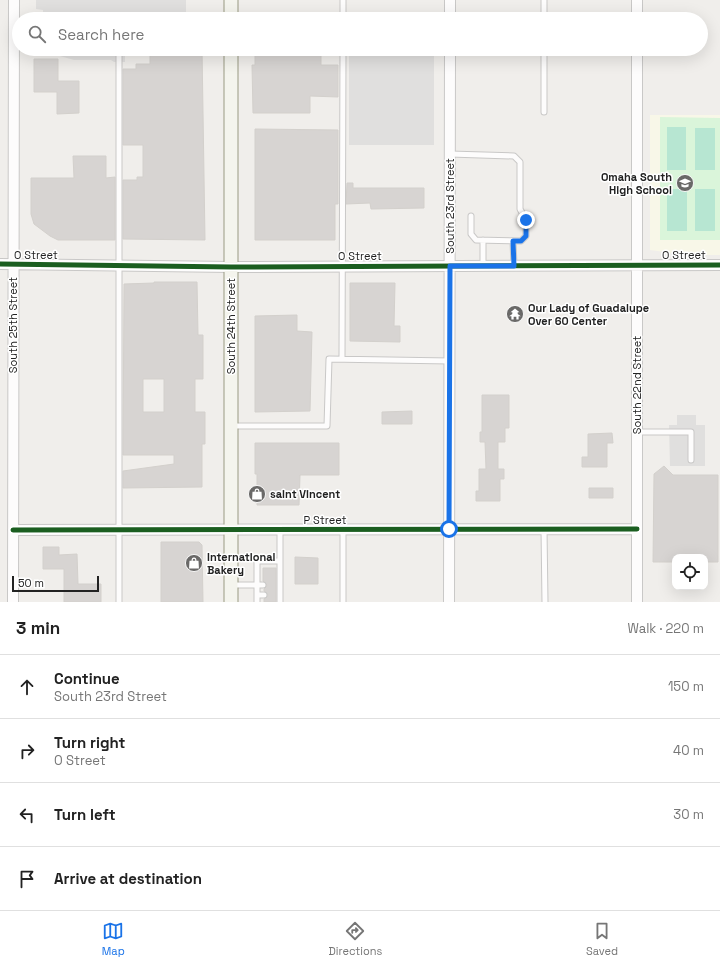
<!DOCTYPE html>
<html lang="en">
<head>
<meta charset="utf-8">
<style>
	body { margin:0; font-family:"Space Grotesk",sans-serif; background:#f6f6f6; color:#222 }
	.controls { position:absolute; right:12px; bottom:12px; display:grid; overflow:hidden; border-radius:8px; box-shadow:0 4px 16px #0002 }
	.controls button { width:36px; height:36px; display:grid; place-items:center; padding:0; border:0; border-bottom:1px solid #e0e0e0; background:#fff; color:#222; font:20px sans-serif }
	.scale { position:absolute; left:12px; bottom:10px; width:87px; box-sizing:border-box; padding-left:4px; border:2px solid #222; border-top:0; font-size:11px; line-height:14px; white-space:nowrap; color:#222; -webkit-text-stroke:3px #fff; paint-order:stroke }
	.stop { position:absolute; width:12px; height:12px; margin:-9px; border:3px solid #1a73e8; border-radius:50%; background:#fff }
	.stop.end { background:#1a73e8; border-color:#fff; box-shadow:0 1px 4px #0008 }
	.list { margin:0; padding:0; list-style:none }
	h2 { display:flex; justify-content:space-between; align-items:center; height:52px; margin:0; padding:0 16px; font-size:17px }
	h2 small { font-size:13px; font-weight:400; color:#767676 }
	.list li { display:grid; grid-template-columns:26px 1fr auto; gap:12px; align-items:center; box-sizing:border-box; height:64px; padding:0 16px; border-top:1px solid #e0e0e0 }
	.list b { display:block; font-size:15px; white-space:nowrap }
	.list p { margin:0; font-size:13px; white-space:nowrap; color:#767676 }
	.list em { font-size:13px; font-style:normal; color:#767676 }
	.icon { flex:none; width:22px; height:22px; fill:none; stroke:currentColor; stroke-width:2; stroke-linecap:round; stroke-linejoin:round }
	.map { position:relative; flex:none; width:720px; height:602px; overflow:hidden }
	.search { position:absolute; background:#fff; box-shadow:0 4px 16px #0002; left:12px; right:12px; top:12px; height:44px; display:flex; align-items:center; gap:10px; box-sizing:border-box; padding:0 14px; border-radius:22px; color:#767676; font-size:15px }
	.sheet { height:308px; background:#fff }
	nav { display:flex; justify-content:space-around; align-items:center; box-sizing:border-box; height:56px; border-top:1px solid #e0e0e0; background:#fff; font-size:11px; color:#767676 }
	nav a { display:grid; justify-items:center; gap:2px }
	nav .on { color:#1a73e8 }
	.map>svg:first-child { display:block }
</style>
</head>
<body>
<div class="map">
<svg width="720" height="602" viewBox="0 0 720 602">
	<rect width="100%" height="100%" fill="#f0eeeb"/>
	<path fill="#f8f7e8" d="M 650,115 L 720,115 L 720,255 L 688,255 L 650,250 Z"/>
	<path fill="#daf5da" d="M 660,117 L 720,118 L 720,240 L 660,240 Z"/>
	<path fill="#b7e6d2" d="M 667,127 L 686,127 L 686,170 L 667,170 Z
		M 695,128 L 715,128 L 715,170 L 695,170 Z
		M 667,189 L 687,189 L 687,231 L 667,231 Z
		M 695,189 L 715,189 L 715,231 L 695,231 Z"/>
	<path fill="#e0dfde" d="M 36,0 L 186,0 L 186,19 L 43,19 L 43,10 L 36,9 Z
		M 43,49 L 125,49 L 125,62 L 114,62 L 111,60 L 74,60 L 60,56 L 43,56 Z
		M 349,49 L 434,49 L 434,145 L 349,145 Z
		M 677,415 L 696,415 L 696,425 L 705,425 L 705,466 L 670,466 L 669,425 L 677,425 Z"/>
	<path fill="#d7d4d2" stroke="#d3d0cc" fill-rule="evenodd" d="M 150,49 L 202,49 L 205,240 L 123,239 L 123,180 L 137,180 L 137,177 L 143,177 L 143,145 L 123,145 L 123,69 L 136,69 L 136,64 L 150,64 Z
		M 255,49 L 311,49 L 311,54 L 321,54 L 321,65 L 338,65 L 338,97 L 310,96 L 310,113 L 253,113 L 252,65 L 255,65 Z
		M 34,59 L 58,59 L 58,81 L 79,81 L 79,113 L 57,114 L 57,92 L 34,92 Z
		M 255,129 L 338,130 L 338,204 L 335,204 L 335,240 L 255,240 Z
		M 73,156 L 106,156 L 106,178 L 115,177 L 115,240 L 58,240 L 50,236 L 34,224 L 31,214 L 31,178 L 74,178 Z
		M 347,183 L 353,183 L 353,188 L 424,188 L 424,208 L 371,209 L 370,203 L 346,204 Z
		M 154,282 L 197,282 L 198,335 L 203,335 L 203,379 L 195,379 L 195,412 L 205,412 L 205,444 L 202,444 L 202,487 L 123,488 L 123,471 L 174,464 L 174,455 L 123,455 L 124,284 L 154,283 ZM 143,379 L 164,379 L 164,412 L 143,412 Z
		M 350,283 L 395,283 L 394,326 L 400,326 L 400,342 L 350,341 Z
		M 297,315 L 297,331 L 312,332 L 310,411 L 255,412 L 255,316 Z
		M 482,395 L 509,395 L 509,428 L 505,428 L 505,442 L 498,442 L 498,469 L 504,469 L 504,479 L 500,479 L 500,501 L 476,501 L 476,491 L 479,491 L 479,469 L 486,469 L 485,442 L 480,442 L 480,432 L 482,432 Z
		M 412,411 L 412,424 L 382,424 L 382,412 Z
		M 612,433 L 613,443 L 607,443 L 607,467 L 582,467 L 582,457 L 588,457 L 588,434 Z
		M 255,443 L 339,443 L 339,475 L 300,475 L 299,505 L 257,505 L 257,474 L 255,474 Z
		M 664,466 L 673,475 L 718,475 L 718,562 L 705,562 L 705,557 L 675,557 L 675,562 L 653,562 L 654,474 Z
		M 589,488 L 613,488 L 613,498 L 589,498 Z
		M 161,542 L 199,542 L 202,545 L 203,602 L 161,602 Z
		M 43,547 L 59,547 L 59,555 L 77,554 L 78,584 L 101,584 L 101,602 L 64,602 L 64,569 L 43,569 Z
		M 295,557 L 318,558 L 318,584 L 295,584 Z
		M 263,568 L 276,568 L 276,602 L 264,602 L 264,599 L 267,597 L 268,595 L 266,592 L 264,591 L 264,589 L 266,587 L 267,585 L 263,581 Z"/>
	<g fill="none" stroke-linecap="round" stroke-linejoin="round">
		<g stroke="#c9c8c7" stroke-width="7">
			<path id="lane" d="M 343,19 L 343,0
				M 544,19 L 544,0
				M 544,112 L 544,49
				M 450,154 L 514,156 L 520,162 L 520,209 L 526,220 L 526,236 L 521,241 L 476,240 L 471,234 L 471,216
				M 483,240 L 483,266
				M 513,241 L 514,266
				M 342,359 L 343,49
				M 232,426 L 327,426 L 329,359 L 450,361
				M 637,432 L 691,432 L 691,460
				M 544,529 L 545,602
				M 343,530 L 343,602
				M 280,561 L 280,602
				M 232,585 L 263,585
				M 257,595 L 264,595
				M 119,602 L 119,49
				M 257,602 L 257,561 L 280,561 L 280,530"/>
		</g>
		<g stroke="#c9c8c7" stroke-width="12">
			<path id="street" d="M 450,0 L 450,19
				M 637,0 L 637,19
				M 0,264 L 231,267 L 720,265
				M 13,530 L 637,529
				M 13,602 L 14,0
				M 449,602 L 450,49
				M 637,602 L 637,49"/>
		</g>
		<g stroke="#999a82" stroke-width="15">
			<path id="secondary" d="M 231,0 L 231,19
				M 231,49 L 231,602"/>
		</g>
		<use href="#lane" stroke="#fdfcfc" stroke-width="5"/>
		<use href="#street" stroke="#fdfcfc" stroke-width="10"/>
		<use href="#secondary" stroke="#f4f4ed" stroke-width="13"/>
		<g stroke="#fff" stroke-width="8">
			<path id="cycleway" d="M 0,264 L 231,267 L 720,265
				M 13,530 L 637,529"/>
		</g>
		<use href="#cycleway" stroke="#1b5e20" stroke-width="5"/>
	</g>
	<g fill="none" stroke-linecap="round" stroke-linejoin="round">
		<path stroke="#1a73e8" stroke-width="5" d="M 449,529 L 450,266 L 514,266 L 513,241 L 521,241 L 526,236 L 526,220"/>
	</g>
	<defs>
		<g id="school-disc" transform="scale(0.9)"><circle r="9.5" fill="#6a6968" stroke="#fff"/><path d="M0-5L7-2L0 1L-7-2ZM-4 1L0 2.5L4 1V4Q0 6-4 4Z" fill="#fff"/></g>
		<g id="temple-disc" transform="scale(0.9)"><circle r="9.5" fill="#6a6968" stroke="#fff"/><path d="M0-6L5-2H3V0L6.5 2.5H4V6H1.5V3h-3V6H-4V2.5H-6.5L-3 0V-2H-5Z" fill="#fff"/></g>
		<g id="shop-disc" transform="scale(0.9)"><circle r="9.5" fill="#6a6968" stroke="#fff"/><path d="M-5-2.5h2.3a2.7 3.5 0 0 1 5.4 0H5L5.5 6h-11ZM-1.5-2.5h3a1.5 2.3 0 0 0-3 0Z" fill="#fff"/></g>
	</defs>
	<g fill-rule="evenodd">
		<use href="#school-disc" x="685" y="183"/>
		<use href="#temple-disc" x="515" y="314"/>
		<use href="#shop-disc" x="257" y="494"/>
		<use href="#shop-disc" x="194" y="563"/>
	</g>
	<g text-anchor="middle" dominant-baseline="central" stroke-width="3" stroke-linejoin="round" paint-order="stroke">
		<g font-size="11" font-weight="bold" fill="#222" stroke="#fff" text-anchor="start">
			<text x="672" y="177" text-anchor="end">Omaha South<tspan x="672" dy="13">High School</tspan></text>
			<text x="528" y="308">Our Lady of Guadalupe<tspan x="528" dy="13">Over 60 Center</tspan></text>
			<text x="270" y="494">saint Vincent</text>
			<text x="207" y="557">International<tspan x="207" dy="13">Bakery</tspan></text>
		</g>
		<g font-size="11" fill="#222" stroke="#fff">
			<text transform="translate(450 206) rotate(-90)">South 23rd Street</text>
			<text x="36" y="255">O Street</text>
			<text x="684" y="255">O Street</text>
			<text x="360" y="256">O Street</text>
			<text transform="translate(13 325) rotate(-90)">South 25th Street</text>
			<text transform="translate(231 326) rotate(-90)">South 24th Street</text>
			<text transform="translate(637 385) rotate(-90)">South 22nd Street</text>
			<text x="325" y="520">P Street</text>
		</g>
	</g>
</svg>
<div class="controls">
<button><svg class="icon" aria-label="locate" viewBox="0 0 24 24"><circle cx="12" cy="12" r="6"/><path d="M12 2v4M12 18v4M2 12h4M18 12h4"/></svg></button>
</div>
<div class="scale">50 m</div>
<div class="stop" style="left:449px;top:529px"></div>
<div class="stop end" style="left:526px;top:220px"></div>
<div class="search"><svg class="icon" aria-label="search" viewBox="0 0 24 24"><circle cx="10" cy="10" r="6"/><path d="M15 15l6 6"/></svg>Search here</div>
</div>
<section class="sheet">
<h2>3 min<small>Walk · 220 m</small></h2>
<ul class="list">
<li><svg class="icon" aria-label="ahead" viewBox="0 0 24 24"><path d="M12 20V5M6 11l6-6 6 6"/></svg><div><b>Continue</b><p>South 23rd Street</p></div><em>150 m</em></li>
<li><svg class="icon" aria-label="right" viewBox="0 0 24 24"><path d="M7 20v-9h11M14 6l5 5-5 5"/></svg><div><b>Turn right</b><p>O Street</p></div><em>40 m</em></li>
<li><svg class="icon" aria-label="left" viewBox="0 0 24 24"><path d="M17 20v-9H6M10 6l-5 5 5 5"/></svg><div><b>Turn left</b></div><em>30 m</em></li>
<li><svg class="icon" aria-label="arrive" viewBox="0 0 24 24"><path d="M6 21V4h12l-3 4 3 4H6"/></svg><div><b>Arrive at destination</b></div></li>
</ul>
</section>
<nav>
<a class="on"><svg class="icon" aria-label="map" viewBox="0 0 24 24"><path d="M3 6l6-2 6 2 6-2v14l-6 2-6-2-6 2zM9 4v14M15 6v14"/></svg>Map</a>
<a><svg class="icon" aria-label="directions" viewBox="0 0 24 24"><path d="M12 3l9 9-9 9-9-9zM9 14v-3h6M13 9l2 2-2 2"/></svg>Directions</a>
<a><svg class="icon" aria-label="saved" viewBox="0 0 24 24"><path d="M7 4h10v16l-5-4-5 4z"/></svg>Saved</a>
</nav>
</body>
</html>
